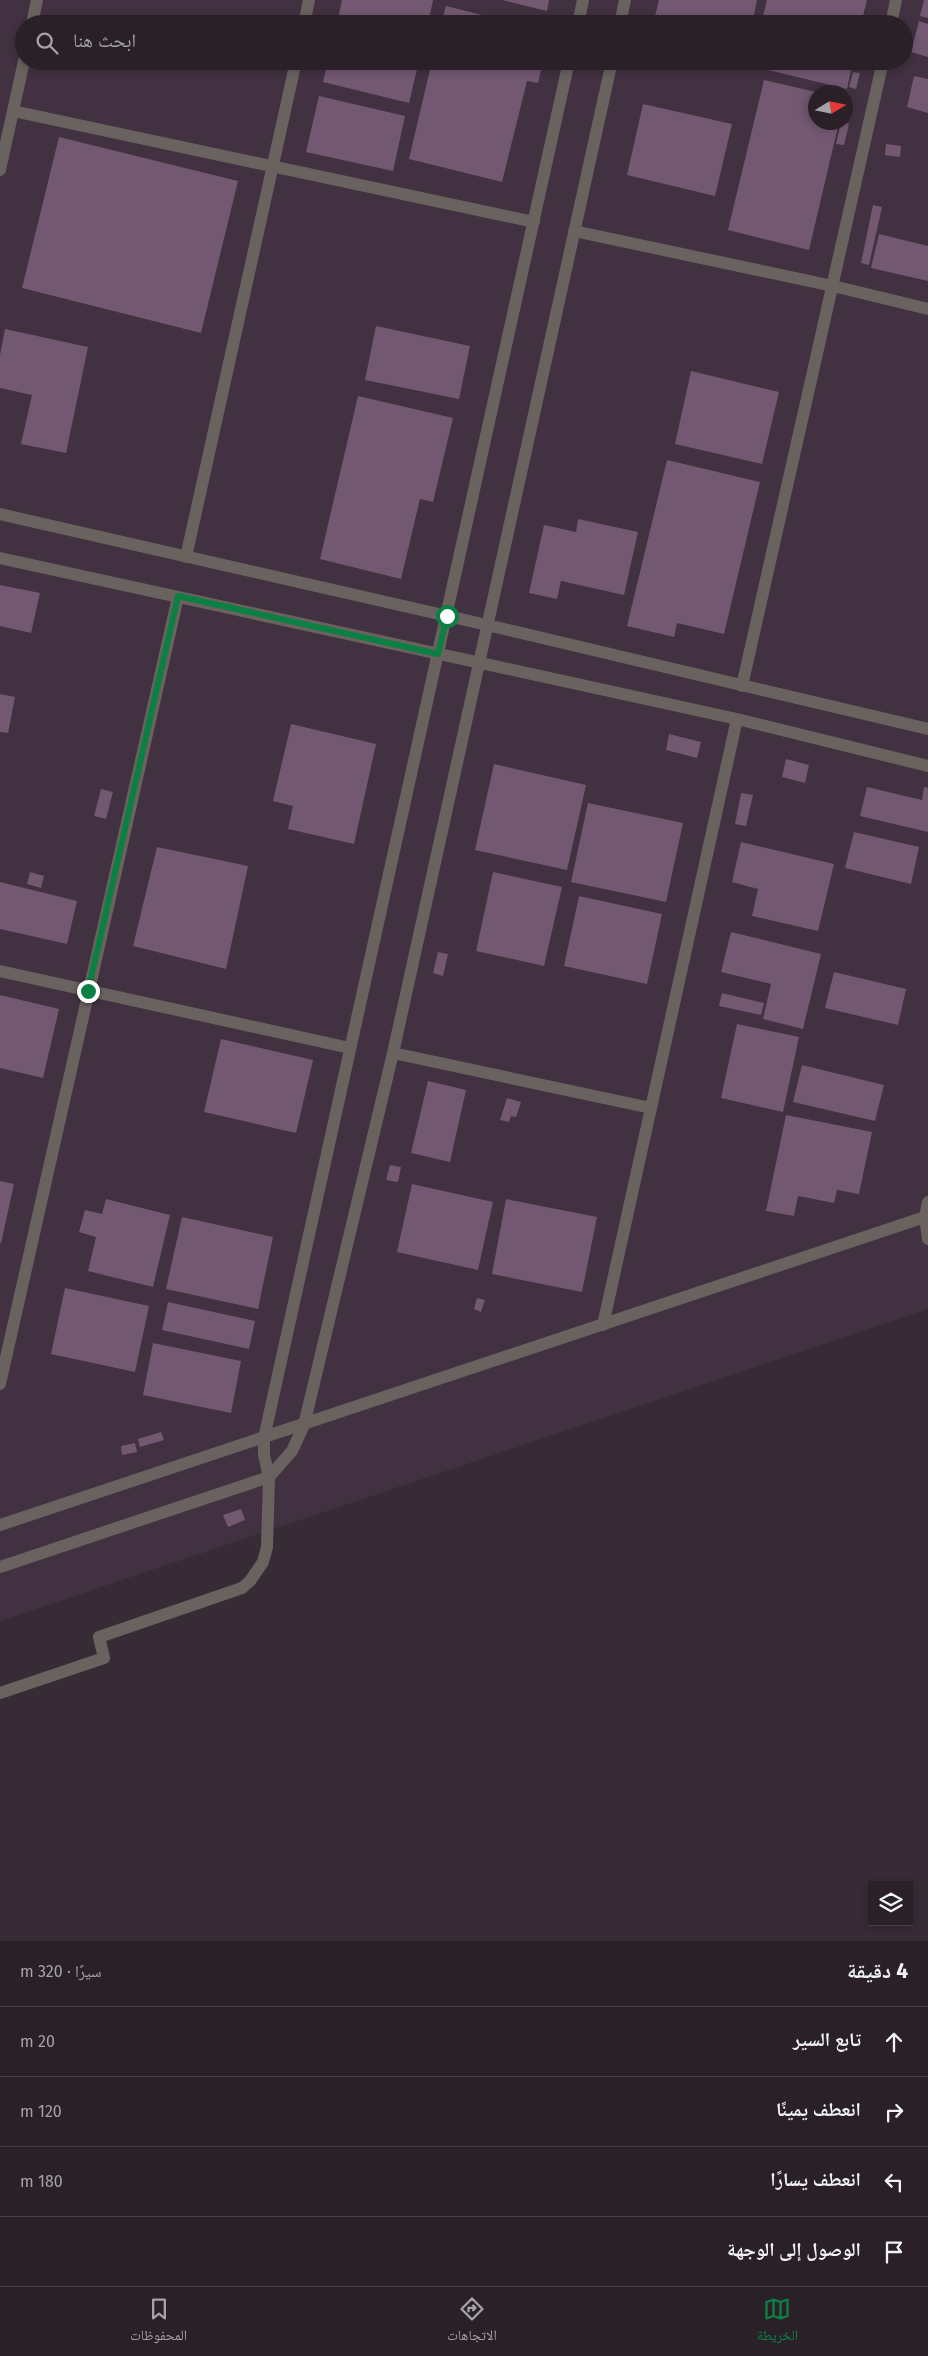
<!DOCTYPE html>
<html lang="ar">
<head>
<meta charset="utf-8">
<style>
	body { margin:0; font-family:"Fira Sans","Noto Naskh Arabic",sans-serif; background:#352d34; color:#f1f3f6; direction:rtl }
	.controls { position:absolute; right:15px; bottom:15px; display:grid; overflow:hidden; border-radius:0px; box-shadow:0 2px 8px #0003 }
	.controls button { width:45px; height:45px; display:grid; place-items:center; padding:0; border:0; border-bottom:1px solid #453e45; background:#292028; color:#f1f3f6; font:25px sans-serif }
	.compass { position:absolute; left:808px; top:85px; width:45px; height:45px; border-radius:50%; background:#292028; box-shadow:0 2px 8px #0003; rotate:80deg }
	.stop { position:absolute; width:15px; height:15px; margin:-11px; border:4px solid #0b8043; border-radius:50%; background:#fff }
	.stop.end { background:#0b8043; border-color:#fff; box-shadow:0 1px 5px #0008 }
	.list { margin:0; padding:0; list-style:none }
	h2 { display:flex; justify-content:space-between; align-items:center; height:65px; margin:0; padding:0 20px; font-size:21px }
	h2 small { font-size:16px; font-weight:400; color:#a5a3a8 }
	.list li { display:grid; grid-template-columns:32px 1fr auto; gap:15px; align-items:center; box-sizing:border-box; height:70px; padding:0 20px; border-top:1px solid #453e45 }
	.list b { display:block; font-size:19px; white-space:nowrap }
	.list em { font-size:16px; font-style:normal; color:#a5a3a8 }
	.icon { flex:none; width:28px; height:28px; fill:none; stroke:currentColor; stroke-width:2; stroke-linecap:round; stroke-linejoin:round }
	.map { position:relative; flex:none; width:928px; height:1941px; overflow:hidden; direction:ltr }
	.search { position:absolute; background:#292028; box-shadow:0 2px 8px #0003; left:15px; right:15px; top:15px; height:55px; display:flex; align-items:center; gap:12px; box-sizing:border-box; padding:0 18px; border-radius:28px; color:#a5a3a8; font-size:19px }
	.sheet { height:345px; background:#292028 }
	nav { display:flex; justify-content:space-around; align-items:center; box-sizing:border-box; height:70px; border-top:1px solid #453e45; background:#292028; font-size:14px; color:#a5a3a8 }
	nav a { display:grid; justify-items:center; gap:2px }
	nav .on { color:#0b8043 }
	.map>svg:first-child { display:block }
</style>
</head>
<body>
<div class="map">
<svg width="928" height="1941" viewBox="0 0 928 1941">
	<rect width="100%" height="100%" fill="#372b36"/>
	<path fill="#423141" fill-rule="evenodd" d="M 0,0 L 928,0 L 928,1309 L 0,1621 ZM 24,24 L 904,24 L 904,61 L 24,61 ZM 816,92 L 846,92 L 846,122 L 816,122 Z"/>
	<path fill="#725871" d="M 342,0 L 433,0 L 428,24 L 337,24 Z
		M 502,0 L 549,0 L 547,11 Z
		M 659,0 L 757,0 L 752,24 L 653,24 Z
		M 767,0 L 867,0 L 861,24 L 761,24 Z
		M 924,0 L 928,0 L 928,18 L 920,16 Z
		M 446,6 L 514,23 L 514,24 L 441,24 Z
		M 919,21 L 928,24 L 928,57 L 911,52 Z
		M 328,61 L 419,61 L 409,103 L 323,82 Z
		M 432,61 L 543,61 L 538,83 L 527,81 L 502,182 L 409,159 Z
		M 753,61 L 853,61 L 847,89 L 752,66 Z
		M 853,72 L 860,73 L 856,89 L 849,87 Z
		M 914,76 L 928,79 L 928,113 L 907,107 Z
		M 764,80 L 816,92 L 816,122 L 839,122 L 809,250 L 728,230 Z
		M 319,96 L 405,116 L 393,171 L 306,152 Z
		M 643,104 L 732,124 L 715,196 L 627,175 Z
		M 841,122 L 849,124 L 844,145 L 836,144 Z
		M 59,137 L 238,181 L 201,333 L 22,288 Z
		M 886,144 L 901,146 L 900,157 L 885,155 Z
		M 873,205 L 882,207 L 869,265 L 861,263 Z
		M 879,234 L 928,246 L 928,281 L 871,268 Z
		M 376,326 L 470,346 L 459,399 L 365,380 Z
		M 5,329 L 88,347 L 66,453 L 21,444 L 32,395 L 0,388 L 0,355 Z
		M 691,371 L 779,392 L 762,464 L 675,444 Z
		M 358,396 L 453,418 L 433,502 L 420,499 L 401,579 L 320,559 Z
		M 667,460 L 760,482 L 724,634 L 677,623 L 674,637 L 627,626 Z
		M 578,519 L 638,532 L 624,595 L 561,581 L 557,599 L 529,593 L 544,525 L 576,532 Z
		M 0,585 L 40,593 L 31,633 L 0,626 Z
		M 0,694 L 15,697 L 8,733 L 0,732 Z
		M 291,724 L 376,744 L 354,844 L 288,829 L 293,806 L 273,801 Z
		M 669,734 L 701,742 L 697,758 L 666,750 Z
		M 786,759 L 809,765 L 805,783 L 782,777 Z
		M 494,764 L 586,785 L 567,870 L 475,850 Z
		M 867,787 L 922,800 L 924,787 L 928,788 L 928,832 L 860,816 Z
		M 101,789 L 113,792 L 106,819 L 94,816 Z
		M 741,793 L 753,795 L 746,826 L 735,824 Z
		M 588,803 L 683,823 L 666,902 L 571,882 Z
		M 854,832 L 919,847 L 911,884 L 845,868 Z
		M 741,842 L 834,864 L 818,931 L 752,916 L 758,889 L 732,882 Z
		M 157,847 L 248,866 L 226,969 L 133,946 Z
		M 30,872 L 44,876 L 41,888 L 27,884 Z
		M 493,872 L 562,887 L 544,966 L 476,951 Z
		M 0,882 L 77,901 L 67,944 L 0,929 Z
		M 579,896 L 662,914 L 647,984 L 564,966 Z
		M 731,932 L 821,954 L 803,1029 L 763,1019 L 771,984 L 721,972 Z
		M 438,952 L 448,954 L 443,976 L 433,973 Z
		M 834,972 L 906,989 L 898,1025 L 825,1008 Z
		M 722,993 L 764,1003 L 761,1015 L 719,1006 Z
		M 0,995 L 59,1009 L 43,1078 L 0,1068 Z
		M 737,1024 L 799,1037 L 783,1112 L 721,1098 Z
		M 221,1039 L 313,1060 L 296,1133 L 204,1112 Z
		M 802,1065 L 884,1085 L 875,1121 L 793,1102 Z
		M 428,1081 L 466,1090 L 450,1162 L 411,1153 Z
		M 507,1098 L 521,1102 L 516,1117 L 511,1116 L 509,1122 L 500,1120 Z
		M 786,1115 L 872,1132 L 859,1194 L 837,1190 L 834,1203 L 798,1196 L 794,1216 L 766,1211 Z
		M 390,1165 L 401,1167 L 398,1182 L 386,1180 Z
		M 0,1181 L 14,1184 L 1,1243 L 0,1243 Z
		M 412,1184 L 493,1202 L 478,1270 L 397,1252 Z
		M 106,1199 L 170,1215 L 153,1287 L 88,1271 L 96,1237 L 79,1232 L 85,1210 L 102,1214 Z
		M 506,1199 L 597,1217 L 582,1292 L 492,1274 Z
		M 182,1217 L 273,1237 L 258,1309 L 166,1289 Z
		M 65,1288 L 149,1306 L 135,1372 L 51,1354 Z
		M 477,1298 L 485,1300 L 481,1312 L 474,1309 Z
		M 168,1302 L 255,1321 L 249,1349 L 162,1330 Z
		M 153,1343 L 241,1361 L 231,1413 L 143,1395 Z
		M 161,1432 L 164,1440 L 140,1447 L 138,1439 Z
		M 135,1443 L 137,1452 L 122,1455 L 121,1446 Z
		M 241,1509 L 245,1520 L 228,1527 L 223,1515 Z"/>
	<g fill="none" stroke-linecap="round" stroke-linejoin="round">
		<path stroke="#69625e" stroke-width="12" d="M 32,24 L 37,0
			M 304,24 L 309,0
			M 578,24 L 583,0
			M 620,24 L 625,0
			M 891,24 L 896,0
			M 13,111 L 534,222
			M 0,170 L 24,61
			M 574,231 L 833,286 L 928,309
			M 0,514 L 487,625 L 928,729
			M 186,557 L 296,61
			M 0,558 L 737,719 L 928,766
			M 742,686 L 883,61
			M 0,971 L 350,1048
			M 393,1053 L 651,1108
			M 928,1202 L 925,1217 L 928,1239
			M 603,1325 L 737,719
			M 0,1384 L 178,597
			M 0,1525 L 928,1216
			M 0,1567 L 269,1477 L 292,1451 L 304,1425 L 393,1053 L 612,61
			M 0,1693 L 104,1658 L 99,1637 L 242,1588 L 250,1581 L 263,1562 L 267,1547 L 269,1477 L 264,1455 L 264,1438 L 569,61"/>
	</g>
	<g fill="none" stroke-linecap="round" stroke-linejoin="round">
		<path stroke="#0b8043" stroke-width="6" d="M 88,991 L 178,596 L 438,654 L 447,616"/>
	</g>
</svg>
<div class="controls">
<button><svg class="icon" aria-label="layers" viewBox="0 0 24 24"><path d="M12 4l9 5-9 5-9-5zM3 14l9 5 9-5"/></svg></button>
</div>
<svg class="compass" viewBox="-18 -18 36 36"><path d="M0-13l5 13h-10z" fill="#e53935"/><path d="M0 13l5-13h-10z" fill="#a5a3a8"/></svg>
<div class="stop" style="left:447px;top:616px"></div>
<div class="stop end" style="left:88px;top:991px"></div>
<div class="search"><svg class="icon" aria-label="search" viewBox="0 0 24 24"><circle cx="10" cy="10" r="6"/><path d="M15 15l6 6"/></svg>ابحث هنا</div>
</div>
<section class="sheet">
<h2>4 دقيقة<small>سيرًا · 320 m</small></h2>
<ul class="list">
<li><svg class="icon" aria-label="ahead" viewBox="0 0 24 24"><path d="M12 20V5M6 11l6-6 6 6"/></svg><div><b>تابع السير</b></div><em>20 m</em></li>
<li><svg class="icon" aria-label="right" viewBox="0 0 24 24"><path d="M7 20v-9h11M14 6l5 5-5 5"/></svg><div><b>انعطف يمينًا</b></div><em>120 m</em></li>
<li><svg class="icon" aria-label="left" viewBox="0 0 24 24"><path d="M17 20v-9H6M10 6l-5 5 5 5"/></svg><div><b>انعطف يسارًا</b></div><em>180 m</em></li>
<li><svg class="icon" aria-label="arrive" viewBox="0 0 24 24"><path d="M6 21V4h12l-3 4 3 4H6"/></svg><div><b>الوصول إلى الوجهة</b></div></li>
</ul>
</section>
<nav>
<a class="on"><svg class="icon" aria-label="map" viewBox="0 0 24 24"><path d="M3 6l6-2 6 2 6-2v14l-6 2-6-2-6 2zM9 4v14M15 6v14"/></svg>الخريطة</a>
<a><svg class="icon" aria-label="directions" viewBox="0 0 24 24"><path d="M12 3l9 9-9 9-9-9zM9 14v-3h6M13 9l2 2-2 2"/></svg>الاتجاهات</a>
<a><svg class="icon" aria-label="saved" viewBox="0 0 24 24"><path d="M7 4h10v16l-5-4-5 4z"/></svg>المحفوظات</a>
</nav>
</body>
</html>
